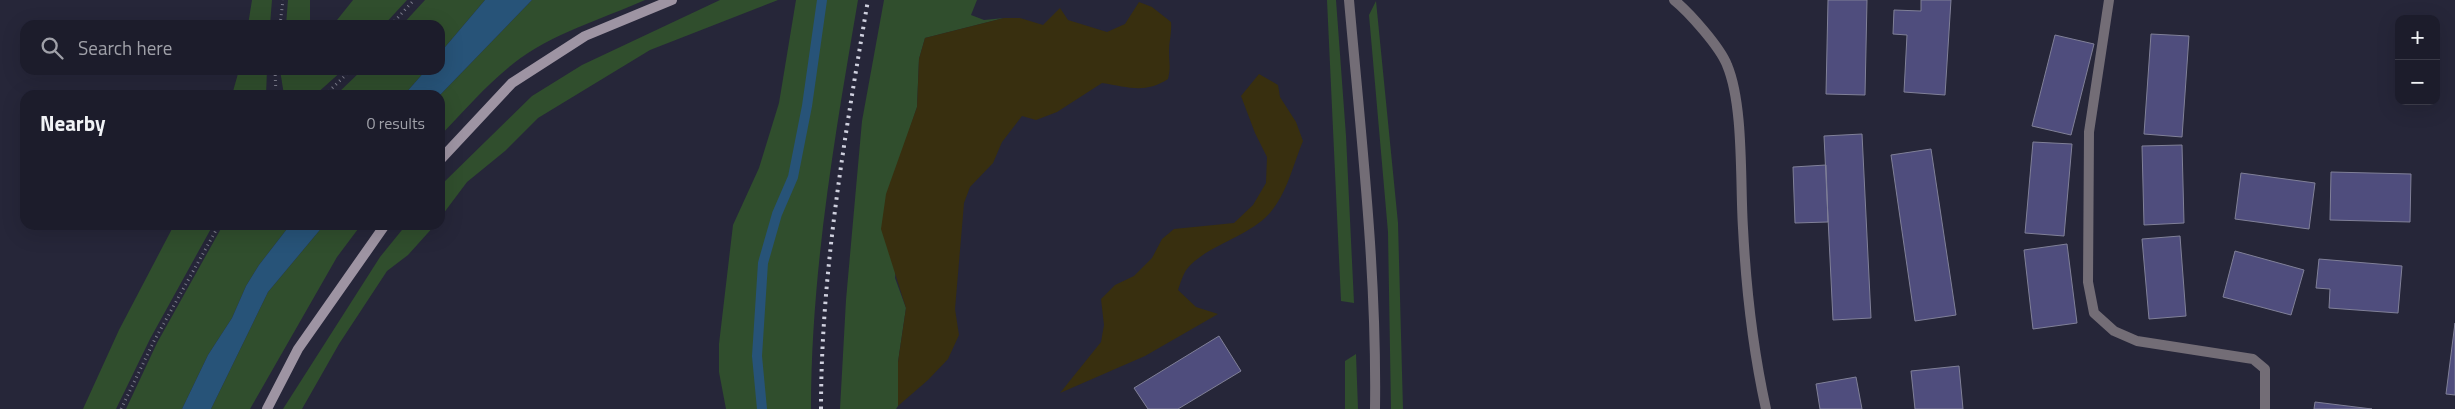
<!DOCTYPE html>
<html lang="en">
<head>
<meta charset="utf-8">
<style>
	body { margin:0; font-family:"Titillium Web",sans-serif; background:#292937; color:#f1f3f6 }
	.controls { position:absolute; right:15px; top:15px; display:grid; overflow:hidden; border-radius:10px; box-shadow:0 5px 20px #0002 }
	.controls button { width:45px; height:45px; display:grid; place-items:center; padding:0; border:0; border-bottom:1px solid #3a3a47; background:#1c1c2b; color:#f1f3f6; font:25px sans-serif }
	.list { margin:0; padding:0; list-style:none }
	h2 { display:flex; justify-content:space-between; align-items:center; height:65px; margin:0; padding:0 20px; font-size:21px }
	h2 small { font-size:16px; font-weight:400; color:#a0a1a9 }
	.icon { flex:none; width:28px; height:28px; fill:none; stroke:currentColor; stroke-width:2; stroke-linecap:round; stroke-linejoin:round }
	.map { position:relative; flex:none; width:2455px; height:409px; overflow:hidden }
	.search { position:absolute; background:#1c1c2b; box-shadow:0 5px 20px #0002; left:20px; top:20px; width:425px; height:55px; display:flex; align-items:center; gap:12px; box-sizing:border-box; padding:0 18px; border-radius:15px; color:#a0a1a9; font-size:19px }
	.panel { position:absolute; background:#1c1c2b; box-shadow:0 5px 20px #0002; left:20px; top:90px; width:425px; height:140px; border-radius:15px }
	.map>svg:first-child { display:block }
</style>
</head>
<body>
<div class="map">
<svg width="2455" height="409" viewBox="0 0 2455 409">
	<rect width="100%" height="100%" fill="#262639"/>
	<path fill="#304e2d" d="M 252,0 L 272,0 L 270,25 L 248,25 Z
		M 288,0 L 310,0 L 310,25 L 286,25 Z
		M 353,0 L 407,0 L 384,25 L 333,25 Z
		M 425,0 L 485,0 L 440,53 L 440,25 L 402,25 Z
		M 532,0 L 645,0 C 602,19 551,34 514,63 C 487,84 464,111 440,136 L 440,95 Z
		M 720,0 L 778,0 L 650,50 L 538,118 L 505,151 L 467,182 L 440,218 L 440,186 L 532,96 L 582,65 Z
		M 796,0 L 820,0 L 806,105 L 791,176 L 776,214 L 762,263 L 755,356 L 761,409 L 726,409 L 719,372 L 719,344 L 733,225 L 759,168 L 779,103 Z
		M 824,0 L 858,0 C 835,135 811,272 811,409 L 764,409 L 758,356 L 765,264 L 779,215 L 794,178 L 809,106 Z
		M 884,0 L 977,0 L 971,15 L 984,20 L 1004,18 L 925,38 L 919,59 L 917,107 L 909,131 L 895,278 L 906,308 L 898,362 L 898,406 L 896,409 L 840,409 L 846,300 L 862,121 Z
		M 1327,0 L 1336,0 L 1346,136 L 1354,303 L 1341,301 Z
		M 1376,1 L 1398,223 L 1403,409 L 1391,409 L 1388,232 L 1369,15 Z
		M 239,70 L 267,70 L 266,95 L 232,95 Z
		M 280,70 L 343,70 L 315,95 L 284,95 Z
		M 362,70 L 426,70 L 404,95 L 336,95 Z
		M 174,225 L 213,225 L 150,339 L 116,409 L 83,409 L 119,330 Z
		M 223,225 L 290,225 L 259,265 L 246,286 L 232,318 L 208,355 L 182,409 L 126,409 L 157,343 Z
		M 324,225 L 361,225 L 337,257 L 250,409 L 211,409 L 268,292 Z
		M 406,225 L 435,225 L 408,255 L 387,271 L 339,344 L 302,409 L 283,409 L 380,257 Z
		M 1356,354 L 1358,409 L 1345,409 L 1345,361 Z"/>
	<path fill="#382f0f" d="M 1139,2 L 1152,7 L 1171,22 C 1172,33 1169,41 1169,51 C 1169,63 1171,67 1168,79 C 1145,94 1128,87 1102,83 L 1057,112 L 1036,120 L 1022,116 L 1002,142 L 993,163 L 970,187 L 964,203 L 955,309 L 959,335 L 948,359 L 928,380 L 898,406 L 898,362 L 906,308 L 881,229 L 886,194 L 917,107 L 919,59 L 925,38 L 1004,18 L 1020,18 L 1043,25 L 1060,8 L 1068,20 L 1107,32 L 1125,24 Z
		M 1259,74 L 1278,85 L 1280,97 L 1296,122 L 1303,141 C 1293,165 1287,194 1269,214 C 1248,237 1205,246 1187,269 C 1183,274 1180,284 1178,290 L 1196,307 L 1218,314 L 1145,356 L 1060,393 L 1101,342 L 1104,325 L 1101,299 L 1115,285 L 1134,276 L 1152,258 L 1162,239 L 1174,229 L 1234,223 L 1253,205 L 1266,183 L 1267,157 L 1255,133 L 1241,96 Z"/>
	<path fill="#275378" d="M 485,0 L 532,0 L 440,95 L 404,95 L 426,70 L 440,70 L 440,53 Z
		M 290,225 L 324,225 L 268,292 L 211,409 L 182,409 L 208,355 L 232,318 L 246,286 L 259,265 Z"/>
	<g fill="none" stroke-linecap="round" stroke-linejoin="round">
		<path stroke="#275378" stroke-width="10" d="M 762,409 L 757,356 L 763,263 L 777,214 L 793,177 L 807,106 L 822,0"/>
	</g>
	<path fill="#4f4d7d" stroke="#808098" d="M 1828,0 L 1867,0 L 1865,95 L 1826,94 Z
		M 1921,0 L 1951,0 L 1945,95 L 1904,92 L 1907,35 L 1893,34 L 1894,10 L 1921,11 Z
		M 2151,34 L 2189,36 L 2182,137 L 2144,134 Z
		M 2055,35 L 2094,44 L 2071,135 L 2032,126 Z
		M 1862,134 L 1871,318 L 1833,320 L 1824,136 Z
		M 2033,142 L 2072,144 L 2064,236 L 2025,233 Z
		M 2182,145 L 2184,223 L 2144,225 L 2142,146 Z
		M 1931,149 L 1956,315 L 1915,321 L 1891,155 Z
		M 1826,165 L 1828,222 L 1795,223 L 1793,167 Z
		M 2331,172 L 2411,174 L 2410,222 L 2330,220 Z
		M 2241,173 L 2315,183 L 2309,229 L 2235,219 Z
		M 2180,236 L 2186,316 L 2149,319 L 2142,239 Z
		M 2067,244 L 2077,323 L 2033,329 L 2024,250 Z
		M 2235,251 L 2304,270 L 2291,315 L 2223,297 Z
		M 2319,259 L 2402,266 L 2398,313 L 2329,308 L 2330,289 L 2316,288 Z
		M 2455,323 L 2455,395 L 2446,394 Z
		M 1219,336 L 1241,371 L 1178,409 L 1148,409 L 1134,388 Z
		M 1959,366 L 1963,409 L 1915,409 L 1911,371 Z
		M 1856,377 L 1862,409 L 1820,409 L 1816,384 Z
		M 2315,402 L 2372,409 L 2314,409 Z"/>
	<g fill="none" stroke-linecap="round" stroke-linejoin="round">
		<path stroke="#7d7d8d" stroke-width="3" stroke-dasharray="1 4" stroke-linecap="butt" d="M 280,25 L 283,0
			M 391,25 L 414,0
			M 275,70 L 276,95
			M 325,95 L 351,70
			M 121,409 L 154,341 L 219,225"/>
		<path stroke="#736d76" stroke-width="10" d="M 1674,0 C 1689,12 1720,47 1727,65 C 1744,105 1740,183 1743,228 C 1746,288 1753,350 1766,409
			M 2109,0 L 2089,132 L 2088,282 L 2094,313 L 2114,331 L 2137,341 L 2253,359 L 2265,369 L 2265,409"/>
		<path stroke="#736d76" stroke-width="10" d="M 1349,0 C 1361,136 1377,272 1375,409"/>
		<path stroke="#9e94a3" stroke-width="10" d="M 440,160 L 512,83 L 585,36 L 672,0
			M 267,409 L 298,349 L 385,225"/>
		<path stroke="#cfd0de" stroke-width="4" stroke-dasharray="2.5 5" stroke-linecap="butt" d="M 821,409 C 821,272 845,135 868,0"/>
	</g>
</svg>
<div class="controls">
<button>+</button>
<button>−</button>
</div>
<div class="search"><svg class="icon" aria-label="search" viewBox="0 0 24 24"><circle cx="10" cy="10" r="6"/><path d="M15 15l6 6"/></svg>Search here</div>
<section class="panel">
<h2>Nearby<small>0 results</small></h2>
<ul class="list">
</ul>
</section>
</div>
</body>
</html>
